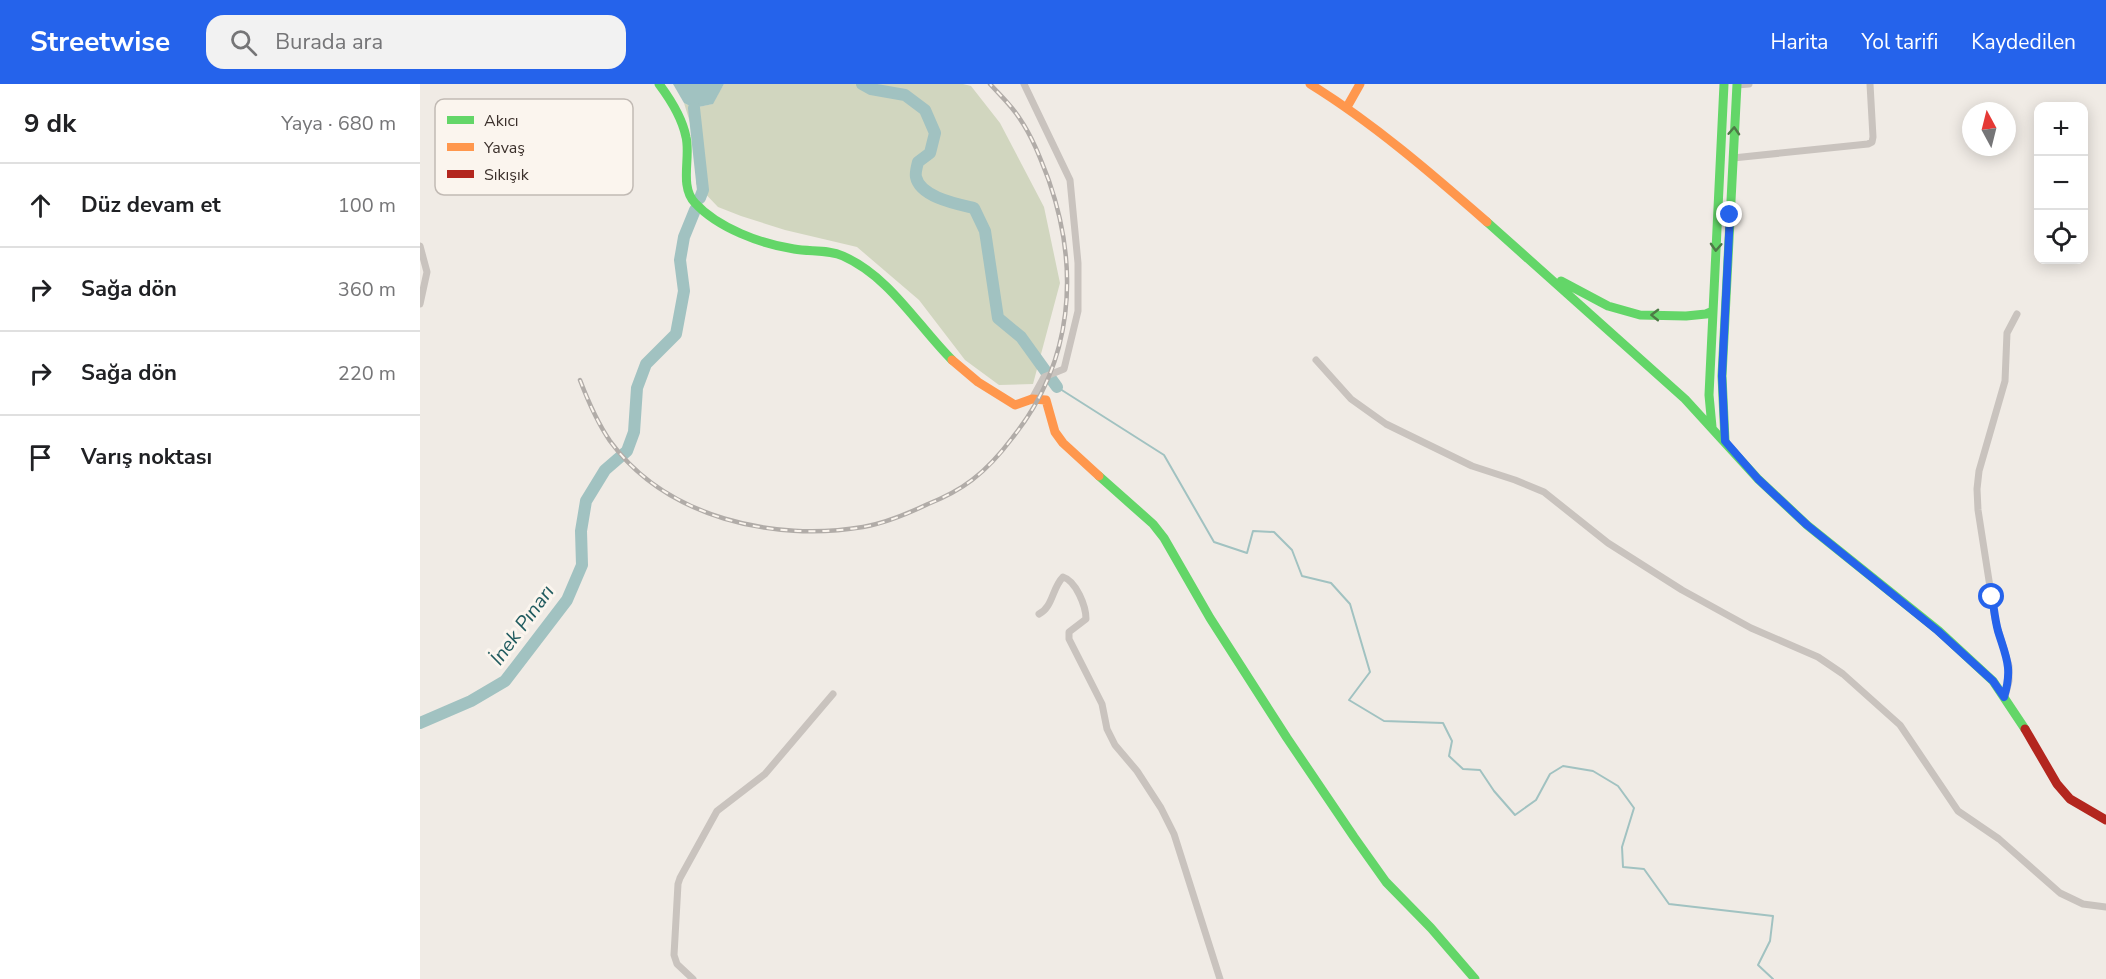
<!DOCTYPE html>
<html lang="tr">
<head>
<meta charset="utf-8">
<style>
	body { margin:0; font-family:"Nunito Sans",sans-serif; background:#f2f2f2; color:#202124 }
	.controls { position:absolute; right:18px; top:18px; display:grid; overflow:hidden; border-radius:12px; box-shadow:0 3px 15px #0003 }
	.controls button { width:54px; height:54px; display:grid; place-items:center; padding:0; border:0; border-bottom:2px solid #e0e0e0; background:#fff; color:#202124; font:30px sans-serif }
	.compass { position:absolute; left:1542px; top:18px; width:54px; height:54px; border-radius:50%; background:#fff; box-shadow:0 3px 15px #0003; rotate:353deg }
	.stop { position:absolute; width:18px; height:18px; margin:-14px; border:4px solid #2563eb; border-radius:50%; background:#fff }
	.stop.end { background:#2563eb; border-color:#fff; box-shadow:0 2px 6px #0008 }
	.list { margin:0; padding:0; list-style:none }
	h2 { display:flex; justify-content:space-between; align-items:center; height:78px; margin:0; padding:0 24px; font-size:26px }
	h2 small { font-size:20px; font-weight:400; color:#757577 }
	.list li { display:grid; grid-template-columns:39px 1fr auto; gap:18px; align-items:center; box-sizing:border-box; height:84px; padding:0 24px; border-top:2px solid #e0e0e0 }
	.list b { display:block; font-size:22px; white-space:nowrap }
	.list em { font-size:20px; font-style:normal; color:#757577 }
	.icon { flex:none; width:33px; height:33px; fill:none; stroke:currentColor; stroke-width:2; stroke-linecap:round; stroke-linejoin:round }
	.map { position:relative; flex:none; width:1686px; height:895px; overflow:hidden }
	header { display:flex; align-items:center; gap:36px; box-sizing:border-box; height:84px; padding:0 30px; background:#2563eb; color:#fff }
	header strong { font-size:28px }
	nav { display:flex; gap:33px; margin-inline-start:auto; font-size:21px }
	.search { width:420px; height:54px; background:#f2f2f2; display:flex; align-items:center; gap:15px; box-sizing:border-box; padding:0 21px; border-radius:18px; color:#757577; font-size:22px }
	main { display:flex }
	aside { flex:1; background:#fff }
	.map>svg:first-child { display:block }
</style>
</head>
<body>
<header>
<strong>Streetwise</strong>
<div class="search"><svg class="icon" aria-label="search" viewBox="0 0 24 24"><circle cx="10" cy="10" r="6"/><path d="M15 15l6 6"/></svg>Burada ara</div>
<nav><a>Harita</a><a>Yol tarifi</a><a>Kaydedilen</a></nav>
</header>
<main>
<aside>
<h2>9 dk<small>Yaya · 680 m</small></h2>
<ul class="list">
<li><svg class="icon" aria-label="ahead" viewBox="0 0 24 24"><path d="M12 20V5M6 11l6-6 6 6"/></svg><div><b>Düz devam et</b></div><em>100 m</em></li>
<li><svg class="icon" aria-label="right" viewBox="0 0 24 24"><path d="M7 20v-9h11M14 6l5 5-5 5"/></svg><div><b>Sağa dön</b></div><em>360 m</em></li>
<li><svg class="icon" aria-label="right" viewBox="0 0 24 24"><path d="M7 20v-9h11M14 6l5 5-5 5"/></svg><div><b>Sağa dön</b></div><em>220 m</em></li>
<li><svg class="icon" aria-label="arrive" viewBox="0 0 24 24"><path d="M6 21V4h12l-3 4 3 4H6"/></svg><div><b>Varış noktası</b></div></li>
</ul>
</aside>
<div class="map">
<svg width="1686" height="895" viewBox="0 0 1686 895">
	<rect width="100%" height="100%" fill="#f0ebe5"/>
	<path fill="#d1d6bf" d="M 304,0 L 543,0 L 551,2 L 580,39 L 624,123 L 640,199 L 613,300 L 579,301 L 545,276 L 499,216 L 437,163 L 365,146 L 321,132 L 298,123 L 276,100 L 276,58 L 264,19 L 274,24 L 292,20 Z"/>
	<path fill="#a1c2c1" d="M 253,0 L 304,0 L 293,20 L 274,24 L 264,19 Z"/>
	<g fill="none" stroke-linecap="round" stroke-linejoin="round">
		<path stroke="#a1c2c1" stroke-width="2" d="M 637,303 L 744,371 L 794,458 L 827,469 L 833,447 L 854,448 L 872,466 L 882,492 L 911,499 L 930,520 L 950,588 L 929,616 L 964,637 L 1023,639 L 1032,657 L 1029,672 L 1043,685 L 1060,686 L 1074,707 L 1095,731 L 1116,716 L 1130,690 L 1143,682 L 1173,687 L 1198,702 L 1214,724 L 1202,763 L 1203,783 L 1224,785 L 1249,820 L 1353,832 L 1350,857 L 1338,881 L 1353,895"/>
		<path stroke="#a1c2c1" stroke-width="12" d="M 442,0 L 451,5 L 485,11 L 505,26 L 515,49 L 510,69 L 498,78 C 497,82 495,89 496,93 C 500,113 537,120 554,124 L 565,147 L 578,234 L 601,253 L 637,303
			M 274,24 L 283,106 L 280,114
			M 0,639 L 51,617 L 85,597 L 147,516 L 162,481 L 161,447 L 166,417 L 185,386 L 207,367 L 214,348 L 217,304 L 226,280 L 256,250 L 264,207 L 260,176 L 264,153 L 275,126"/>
		<path stroke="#c9c3be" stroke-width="7" d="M 604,0 L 650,96 L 658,179 L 658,227 L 644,285 L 624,293 L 612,315
			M 1317,1 L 1329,0
			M 1313,74 L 1448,60 L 1452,58 L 1453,53 L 1450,0
			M 0,162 L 7,188 L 0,220
			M 896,276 L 931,315 L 966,340 L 1052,382 L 1095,396 L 1124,408 L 1188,459 L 1262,506 L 1331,544 L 1398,573 L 1423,590 L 1480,641 L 1538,727 L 1579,755 L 1640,809 L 1663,820 L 1686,823
			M 619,530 C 633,523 632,504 643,493 C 656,497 666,522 666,535 L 649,548 L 649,555 L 682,620 L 687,645 L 695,661 L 717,687 L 741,724 L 754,750 L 800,895
			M 1585,613 L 1589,597 L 1589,582 L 1575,535 L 1558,426 L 1557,405 L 1559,387 L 1585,297 L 1587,249 L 1597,230
			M 273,895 L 257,880 L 254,871 L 258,800 L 260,794 L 297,727 L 345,690 L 413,610"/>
		<path stroke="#63d668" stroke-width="9" d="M 239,0 C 251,16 262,33 266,53 C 271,73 259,102 275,119 C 298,144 341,160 374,165 C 390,168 408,165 423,172 C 470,193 497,241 532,276
			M 1067,138 L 1265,315 L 1338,395 L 1387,441 L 1519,547 L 1573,597 L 1605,645
			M 1141,197 L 1188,222 L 1220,231 L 1266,232 L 1286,230 L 1293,227
			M 1292,343 L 1289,311 L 1304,0
			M 1305,357 L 1302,292 L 1317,0
			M 679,392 L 733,440 L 744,454 L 790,534 L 867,654 L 934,753 L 966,798 L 1011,844 L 1055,895"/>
		<path stroke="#ff974d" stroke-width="9" d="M 890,0 C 953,39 1011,89 1067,138
			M 927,23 L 940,0
			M 532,276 L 558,298 L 595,321 L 612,315 L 626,316 L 635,348 L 643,359 L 679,392"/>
		<path stroke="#b3261e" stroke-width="9" d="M 1605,645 L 1637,700 L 1650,715 L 1686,736"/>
		<g stroke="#b1aca8" stroke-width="4.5">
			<path id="rail" d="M 160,296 C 168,317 177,338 190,357 C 246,434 354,458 443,443 C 466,439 487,430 508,420 C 523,414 539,406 552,396 C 568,384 581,369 593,353 C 653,278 660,186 629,97 C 621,76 613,54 600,35 C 592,22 580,11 570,0"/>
		</g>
		<use href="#rail" stroke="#fbf5ee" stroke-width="2" stroke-dasharray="7" stroke-linecap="butt"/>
	</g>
	<defs><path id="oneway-chevron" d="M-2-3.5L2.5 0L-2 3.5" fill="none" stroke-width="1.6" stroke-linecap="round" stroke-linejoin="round" transform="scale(1.5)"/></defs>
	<g stroke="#4d7b46">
		<use href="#oneway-chevron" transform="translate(1314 47) rotate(-87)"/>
		<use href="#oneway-chevron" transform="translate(1296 163) rotate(93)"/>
		<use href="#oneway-chevron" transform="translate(1235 231) rotate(-179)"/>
	</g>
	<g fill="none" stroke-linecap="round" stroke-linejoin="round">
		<path stroke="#2563eb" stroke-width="8" d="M 1310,131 L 1302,292 L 1305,357 L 1338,395 L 1387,441 L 1518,547 L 1573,597 L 1584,613 C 1593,584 1586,573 1578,547 C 1575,536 1574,524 1572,513"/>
	</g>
	<g text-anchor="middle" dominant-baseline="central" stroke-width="6" stroke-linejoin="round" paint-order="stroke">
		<g font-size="20" font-style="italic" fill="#1f5a5e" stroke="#fbf5ee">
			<text transform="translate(102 541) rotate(-54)">İnek Pınarı</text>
		</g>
	</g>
	<rect x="15" y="15" width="198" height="96" rx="9" fill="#fbf5ee" stroke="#c1bab4" stroke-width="1.5"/>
	<rect x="27" y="32" width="27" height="8" fill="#63d668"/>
	<rect x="27" y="59" width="27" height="8" fill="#ff974d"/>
	<rect x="27" y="86" width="27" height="8" fill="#b3261e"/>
	<g font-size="16" fill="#3b302b">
		<text x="64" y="42">Akıcı</text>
		<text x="64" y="69">Yavaş</text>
		<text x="64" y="96">Sıkışık</text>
	</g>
</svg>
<div class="controls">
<button>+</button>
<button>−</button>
<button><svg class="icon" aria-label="locate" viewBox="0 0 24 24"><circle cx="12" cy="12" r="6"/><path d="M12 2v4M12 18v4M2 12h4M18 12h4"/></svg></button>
</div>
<svg class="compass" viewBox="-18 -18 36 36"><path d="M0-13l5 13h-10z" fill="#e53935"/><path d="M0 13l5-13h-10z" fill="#757577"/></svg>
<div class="stop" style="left:1572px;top:513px"></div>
<div class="stop end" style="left:1310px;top:131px"></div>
</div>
</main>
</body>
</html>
